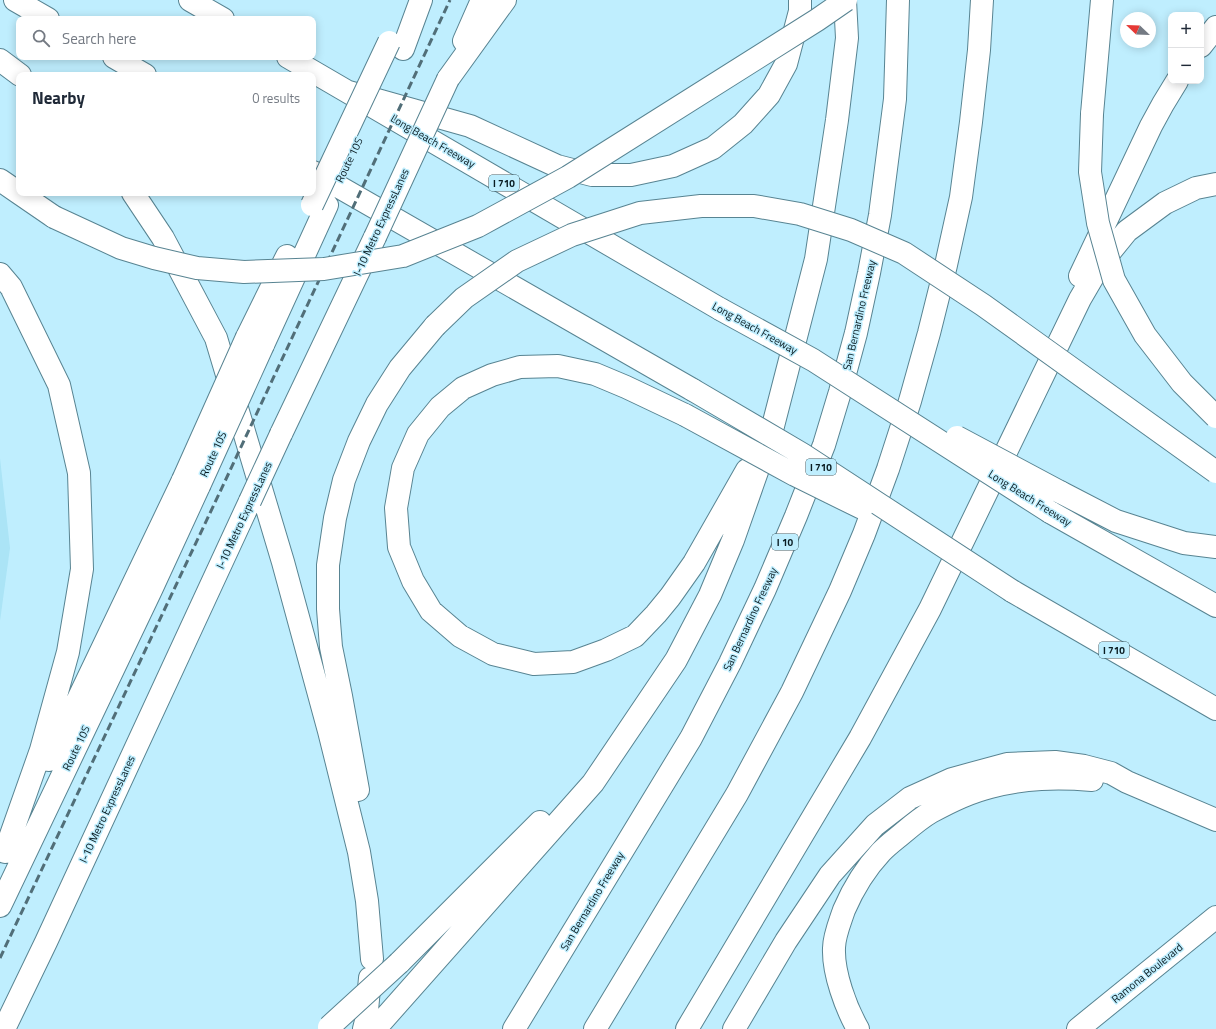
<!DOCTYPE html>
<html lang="en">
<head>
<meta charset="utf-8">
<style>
	body { margin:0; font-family:"Titillium Web",sans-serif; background:#f2f2f3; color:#1f2937 }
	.controls { position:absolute; right:12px; top:12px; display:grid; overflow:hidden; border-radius:8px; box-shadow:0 2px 10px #0003 }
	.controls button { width:36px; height:36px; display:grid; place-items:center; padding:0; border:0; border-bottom:1px solid #e0e1e3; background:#fff; color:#1f2937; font:20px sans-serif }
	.compass { position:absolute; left:1120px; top:12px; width:36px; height:36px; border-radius:50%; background:#fff; box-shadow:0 2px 10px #0003; rotate:293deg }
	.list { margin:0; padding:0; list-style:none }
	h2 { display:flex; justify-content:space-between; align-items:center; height:52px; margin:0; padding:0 16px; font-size:17px }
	h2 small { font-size:13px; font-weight:400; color:#747a83 }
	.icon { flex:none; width:22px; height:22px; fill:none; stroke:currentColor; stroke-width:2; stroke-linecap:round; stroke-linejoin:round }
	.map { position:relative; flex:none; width:1216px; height:1029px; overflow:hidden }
	.search { position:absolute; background:#fff; box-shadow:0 2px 10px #0003; left:16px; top:16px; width:300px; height:44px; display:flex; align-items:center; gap:10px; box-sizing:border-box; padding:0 14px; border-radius:8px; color:#747a83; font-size:15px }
	.panel { position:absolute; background:#fff; box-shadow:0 2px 10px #0003; left:16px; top:72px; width:300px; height:124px; border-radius:8px }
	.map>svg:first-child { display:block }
</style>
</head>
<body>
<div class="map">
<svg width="1216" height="1029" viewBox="0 0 1216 1029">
	<rect width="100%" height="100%" fill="#bfeefe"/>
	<path fill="#abe4f6" d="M 0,458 L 10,548 L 0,621 Z"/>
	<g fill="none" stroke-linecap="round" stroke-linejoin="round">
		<g stroke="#588492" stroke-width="24">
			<path id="primary" d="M 1078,1029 L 1216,917"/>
		</g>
		<g stroke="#588492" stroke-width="24">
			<path id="motorway" d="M 15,0 L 48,19
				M 190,0 L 223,19
				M 464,41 L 482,0
				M 1201,46 L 1216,27
				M 403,49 L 421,0
				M 114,57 L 145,75
				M 288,57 L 720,309
				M 0,60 L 20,75
				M 448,79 L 505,0
				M 349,92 L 470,126 L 557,166 L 592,175 L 631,175 L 673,166 L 713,148 L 743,124 L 769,95 L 786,64 L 800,11 L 800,0
				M 1092,114 L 1102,0
				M 313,172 L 693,390
				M 0,180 L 19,193
				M 19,193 L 54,217
				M 133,193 L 163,238 L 216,338 L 283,562 L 329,731 L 359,852 L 367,901 L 372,959
				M 0,274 L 11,287 L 59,385 L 79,473 L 82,569 L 68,652 L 41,750 L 5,852
				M 1080,276 L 1151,126 L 1163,104 L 1177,81
				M 247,337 L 287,256
				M 263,345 L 327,205
				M 685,415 L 626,387 L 595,374 L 558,366 L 520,367 L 492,375 L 463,388 L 440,407 L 418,434 L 403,468 L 396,508 L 399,547 L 413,581 L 431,611 L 460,636 L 493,654 L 534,664 L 573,662 L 606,650 L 635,636 L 656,614 L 670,597 L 694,563 L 747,470
				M 281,434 L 375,237
				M 1060,492 L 1116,521 L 1184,543 L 1216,547
				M 1050,512 L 1216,606
				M 1012,591 L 1216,709
				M 49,760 L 183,480
				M 358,790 L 341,696 L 331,647 L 328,609 L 328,565 L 335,518 L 344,480 L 359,441 L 377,404 L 400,368 L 435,326
				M 0,906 L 151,590 L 199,486
				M 399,963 L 540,822
				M 4,1029 L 46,942 L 250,501
				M 364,1029 L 366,1021 L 370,978
				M 375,1029 L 593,783 L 676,660 L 710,595 L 733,540 L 773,426 L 816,259 L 837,120 L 847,38 L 845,0
				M 514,1029 L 691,738 L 730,663 L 765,589 L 796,516 L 824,445 L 840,392 L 856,333 L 869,273 L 880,215 L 895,99 L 898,0
				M 595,1029 L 737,794 L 792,692 L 840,591 L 864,534 L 888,469 L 910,401 L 929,333 L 946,265 L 961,197 L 971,122 L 979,50 L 982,0
				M 687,1029 L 860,738 L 930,609 L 1080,299 L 1101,263 L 1127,231 L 1165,203 L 1196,188 L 1216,184
				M 734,1029 L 786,941 L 830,875 L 875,825 L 910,798 L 952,779 L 1007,764 L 1055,762 L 1084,766 L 1111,773 L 1127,782 L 1216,820
				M 858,1029 C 846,1008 833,973 834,948 C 834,936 840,922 844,910 C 853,889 866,868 881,852 C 886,847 892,842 897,838 C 908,829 919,819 931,812 C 949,802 970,792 990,787 C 1026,778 1056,777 1092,780"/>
		</g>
		<use href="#primary" stroke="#fff" stroke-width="22"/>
		<use href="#motorway" stroke="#fff" stroke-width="22"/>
		<path stroke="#516e78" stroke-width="3" stroke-dasharray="8 4" stroke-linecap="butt" d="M 0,958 L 219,494 L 450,0"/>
		<g stroke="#588492" stroke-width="24" stroke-linecap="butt">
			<path id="motorway-bridge" d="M 1092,114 L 1090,172 L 1098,223 L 1114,280 L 1145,335 L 1182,383 L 1216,417
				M 312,205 L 389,42
				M 54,217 L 121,248 L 154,258 L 197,268 L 244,272 L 324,269 L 403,256 L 478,226 L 568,177 L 817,20 L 846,0
				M 375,237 L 448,79
				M 720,309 L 813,360 L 1050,512
				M 435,326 L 464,298 L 517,261 L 572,235 L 640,213 L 701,206 L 754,206 L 800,214 L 851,230 L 904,253 L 983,305 L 1216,472
				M 693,390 L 802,454 L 1012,591
				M 685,415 L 795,475 L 862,508
				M 957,437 L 1060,492
				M 183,480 L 247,337
				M 199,486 L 263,345
				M 250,501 L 281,434
				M 329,1027 L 399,963"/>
		</g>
		<use href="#motorway-bridge" stroke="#fff" stroke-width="22"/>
	</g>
	<g text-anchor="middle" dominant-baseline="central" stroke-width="3" stroke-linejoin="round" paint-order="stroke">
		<g fill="#bfeefe" stroke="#405a63" stroke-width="1">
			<rect x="489" y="175" width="30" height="16" rx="3"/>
			<rect x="806" y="459" width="30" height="16" rx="3"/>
			<rect x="772" y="534" width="26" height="16" rx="3"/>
			<rect x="1099" y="642" width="30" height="16" rx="3"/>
		</g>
		<g font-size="10" font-weight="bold" fill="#091b21">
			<text x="504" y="183">I 710</text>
			<text x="821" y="467">I 710</text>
			<text x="785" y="542">I 10</text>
			<text x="1114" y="650">I 710</text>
		</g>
		<g font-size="11" fill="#091b21" stroke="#bfeefe">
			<text transform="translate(433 141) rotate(30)">Long Beach Freeway</text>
			<text transform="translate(349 160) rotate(-64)">Route 10S</text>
			<text transform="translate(381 222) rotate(-65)">I-10 Metro ExpressLanes</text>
			<text transform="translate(859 315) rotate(-77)">San Bernardino Freeway</text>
			<text transform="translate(755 328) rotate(29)">Long Beach Freeway</text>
			<text transform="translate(213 454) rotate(-65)">Route 10S</text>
			<text transform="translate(1030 498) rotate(32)">Long Beach Freeway</text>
			<text transform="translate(244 515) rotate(-65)">I-10 Metro ExpressLanes</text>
			<text transform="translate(750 619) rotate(-65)">San Bernardino Freeway</text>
			<text transform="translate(76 748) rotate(-64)">Route 10S</text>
			<text transform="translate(107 809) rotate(-65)">I-10 Metro ExpressLanes</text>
			<text transform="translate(592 901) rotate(-59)">San Bernardino Freeway</text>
			<text transform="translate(1147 973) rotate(-39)">Ramona Boulevard</text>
		</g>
	</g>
</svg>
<div class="controls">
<button>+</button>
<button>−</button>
</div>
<svg class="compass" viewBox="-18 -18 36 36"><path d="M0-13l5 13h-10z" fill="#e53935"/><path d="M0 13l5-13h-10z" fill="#747a83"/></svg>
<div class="search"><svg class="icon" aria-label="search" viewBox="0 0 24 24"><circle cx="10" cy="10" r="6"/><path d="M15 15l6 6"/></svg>Search here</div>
<section class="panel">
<h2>Nearby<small>0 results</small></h2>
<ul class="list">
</ul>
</section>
</div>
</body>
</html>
